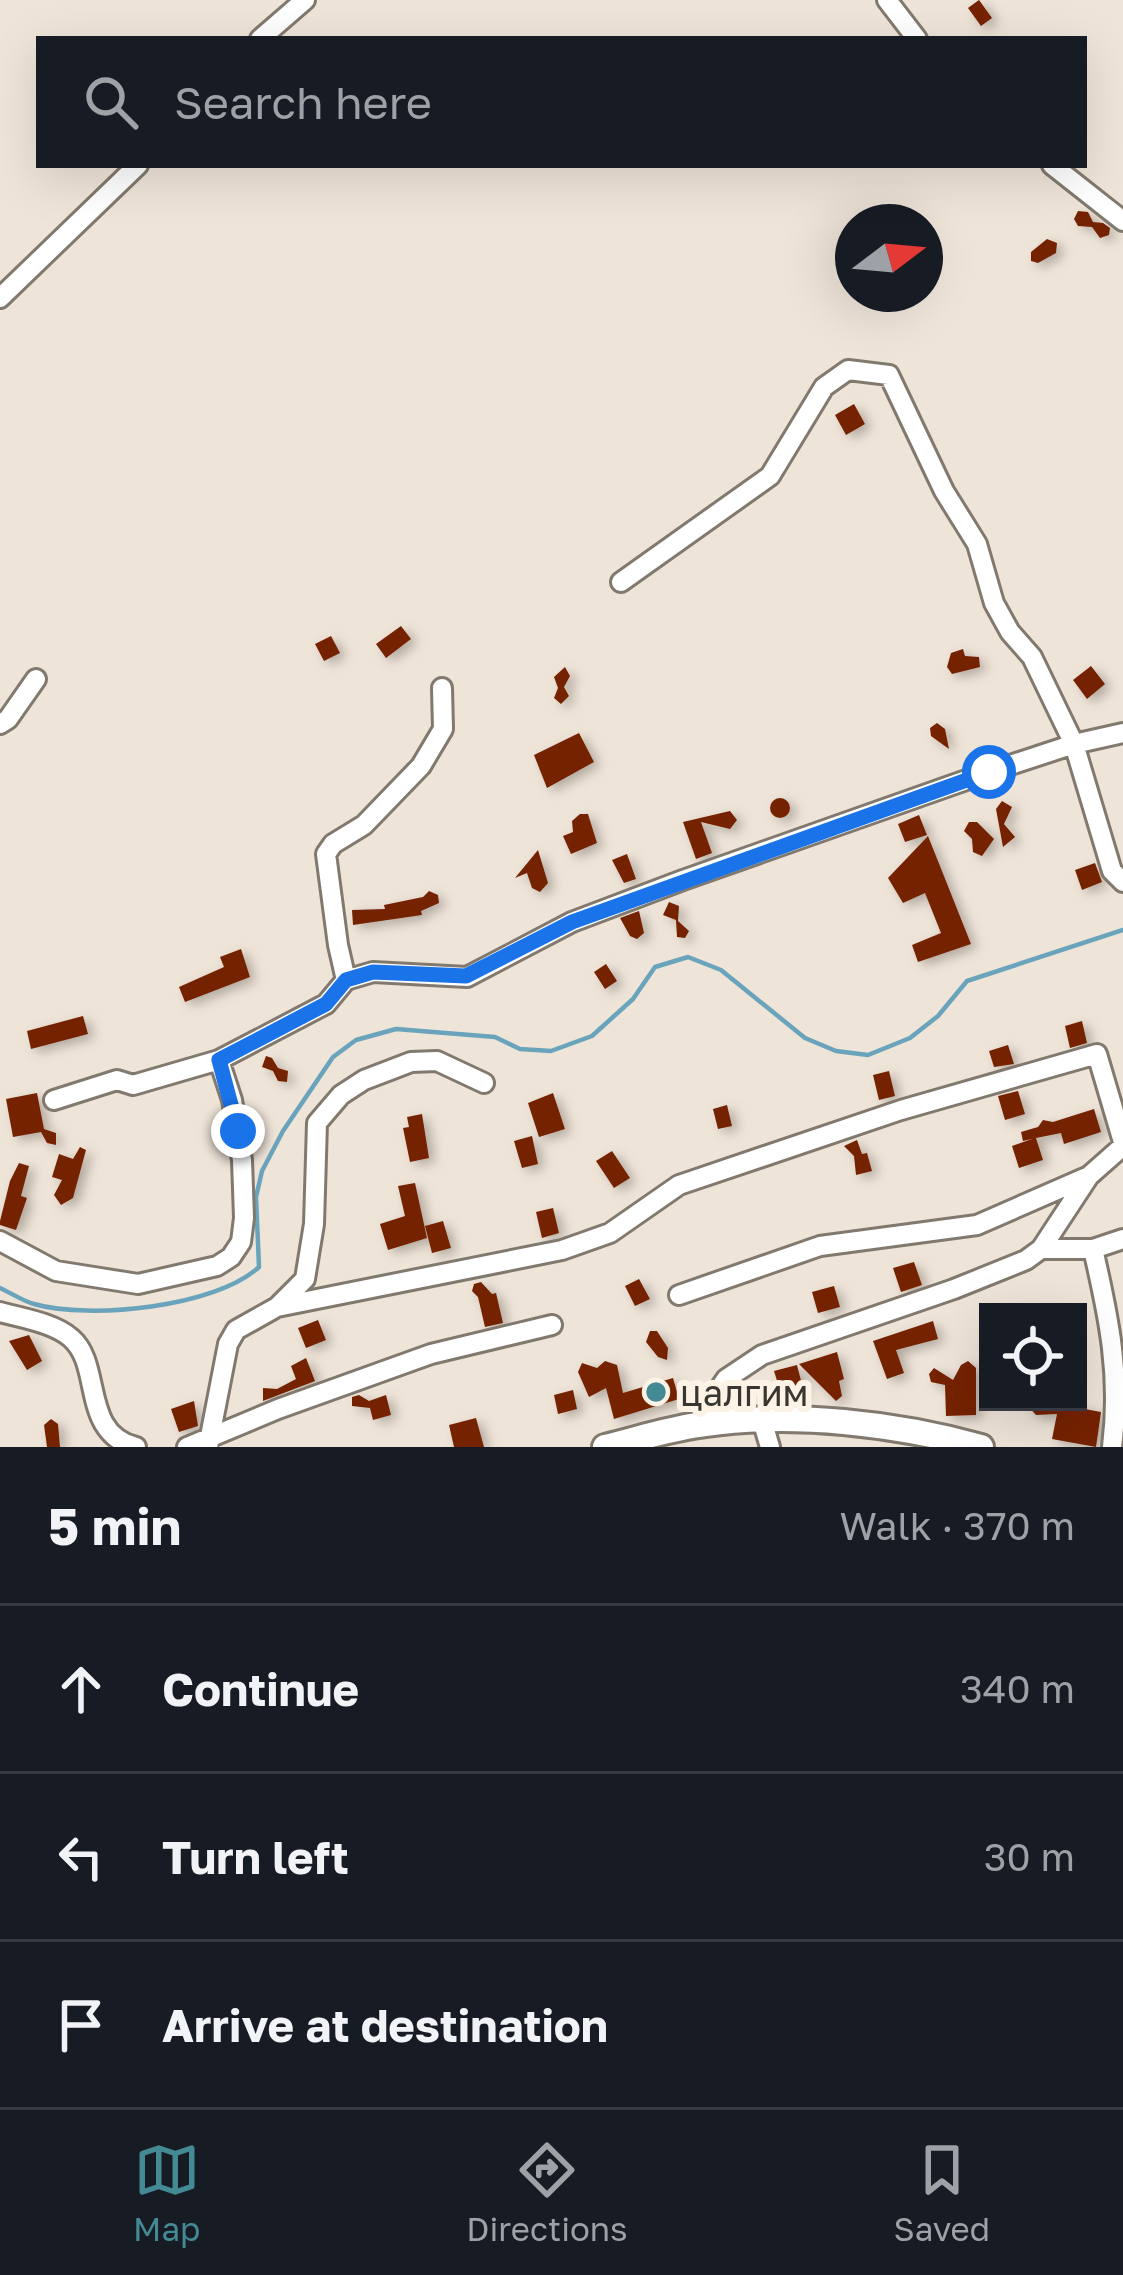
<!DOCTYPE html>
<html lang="en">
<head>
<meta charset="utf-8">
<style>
	body { margin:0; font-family:"Golos Text",sans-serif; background:#20242c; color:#f1f3f6 }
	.controls { position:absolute; right:36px; bottom:36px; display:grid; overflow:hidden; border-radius:0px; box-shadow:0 12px 48px #0002 }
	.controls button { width:108px; height:108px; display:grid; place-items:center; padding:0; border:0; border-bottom:3px solid #363941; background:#171b24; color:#f1f3f6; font:60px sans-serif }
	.compass { position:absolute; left:835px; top:204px; width:108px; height:108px; border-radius:50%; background:#171b24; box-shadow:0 12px 48px #0002; rotate:74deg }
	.stop { position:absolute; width:36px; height:36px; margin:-27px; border:9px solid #1a73e8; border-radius:50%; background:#fff }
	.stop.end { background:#1a73e8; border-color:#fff; box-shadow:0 3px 12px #0008 }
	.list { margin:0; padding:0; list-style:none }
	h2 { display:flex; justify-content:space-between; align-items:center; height:156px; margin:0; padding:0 48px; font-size:51px }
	h2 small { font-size:39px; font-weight:400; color:#9ea1a6 }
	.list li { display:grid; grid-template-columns:78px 1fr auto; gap:36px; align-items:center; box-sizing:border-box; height:168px; padding:0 48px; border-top:3px solid #363941 }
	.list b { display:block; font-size:45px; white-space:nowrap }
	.list em { font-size:39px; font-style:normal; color:#9ea1a6 }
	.icon { flex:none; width:66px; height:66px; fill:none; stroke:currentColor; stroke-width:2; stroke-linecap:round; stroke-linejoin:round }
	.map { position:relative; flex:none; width:1123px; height:1447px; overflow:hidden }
	.search { position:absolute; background:#171b24; box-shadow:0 12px 48px #0002; left:36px; right:36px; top:36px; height:132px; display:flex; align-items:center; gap:30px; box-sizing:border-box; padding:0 42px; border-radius:0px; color:#9ea1a6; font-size:45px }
	.sheet { height:660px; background:#171b24 }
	nav { display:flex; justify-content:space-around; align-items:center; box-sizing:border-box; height:168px; border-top:3px solid #363941; background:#171b24; font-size:33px; color:#9ea1a6 }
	nav a { display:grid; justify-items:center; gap:6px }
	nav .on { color:#448a95 }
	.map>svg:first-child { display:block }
</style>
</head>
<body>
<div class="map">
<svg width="1123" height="1447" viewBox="0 0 1123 1447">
	<defs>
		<filter id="shadow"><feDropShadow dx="6" dy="4" stdDeviation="6" flood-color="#0004"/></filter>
	</defs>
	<rect width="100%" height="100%" fill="#efe4d8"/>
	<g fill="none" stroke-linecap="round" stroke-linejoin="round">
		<path stroke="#6aa4bc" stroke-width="4.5" d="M 0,1288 C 11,1293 23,1301 34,1304 C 90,1320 216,1307 259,1267 L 256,1197 L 262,1171 L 283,1131 L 333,1057 L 356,1040 L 396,1029 L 495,1037 L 520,1049 L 551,1051 L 592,1036 L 633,999 L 655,967 L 688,957 L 721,970 L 805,1038 L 836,1051 L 868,1055 L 910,1038 L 938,1016 L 967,981 L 1123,930"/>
	</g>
	<path fill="#752205" filter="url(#shadow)" d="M 979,0 L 992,18 L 981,26 L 968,8 Z
		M 1078,211 L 1088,212 L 1093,222 L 1103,223 L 1110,228 L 1109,235 L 1100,238 L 1092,227 L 1078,226 L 1074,219 Z
		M 1047,239 L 1057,243 L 1056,253 L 1038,263 L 1031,261 L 1031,252 Z
		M 854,404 L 865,424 L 846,435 L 835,415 Z
		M 401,626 L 411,639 L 386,658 L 376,644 Z
		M 331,636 L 340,653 L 324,661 L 315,644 Z
		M 963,649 L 965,656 L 979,657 L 980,667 L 952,674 L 947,667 L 951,653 Z
		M 1091,666 L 1105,684 L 1087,699 L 1073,680 Z
		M 565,667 L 570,676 L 564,687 L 569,696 L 561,704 L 554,698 L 558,688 L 554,677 Z
		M 937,723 L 945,729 L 949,749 L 931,736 L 930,728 Z
		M 579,733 L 594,762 L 547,788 L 534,755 Z
		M770 808a10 10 0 1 1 20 0a10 10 0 1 1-20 0Z
		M 1002,801 L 1012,807 L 1004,824 L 1015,837 L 1003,847 L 996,809 Z
		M 730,811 L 737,820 L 730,829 L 701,822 L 712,853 L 696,859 L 683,822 Z
		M 580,814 L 588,814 L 597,843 L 571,854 L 563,836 L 573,832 L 572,821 Z
		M 919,815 L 927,835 L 905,842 L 898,824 Z
		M 969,822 L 977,822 L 994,839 L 982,856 L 973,852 L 972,839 L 964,831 Z
		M 928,836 L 971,944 L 918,962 L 912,945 L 941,933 L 925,893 L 903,903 L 888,878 Z
		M 538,850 L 548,883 L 540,892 L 532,888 L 527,873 L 515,878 Z
		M 627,854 L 636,879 L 624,883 L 612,860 Z
		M 1095,863 L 1102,882 L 1082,890 L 1075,870 Z
		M 429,891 L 438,895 L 439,903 L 421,911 L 422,915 L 353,925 L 352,910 L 385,909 L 384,905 L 423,897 Z
		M 669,902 L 679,906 L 678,921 L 689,931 L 685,938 L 677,937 L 676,920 L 663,915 Z
		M 639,911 L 644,933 L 637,939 L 630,936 L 620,918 Z
		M 241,949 L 250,977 L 185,1002 L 179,987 L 224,967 L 220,957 Z
		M 606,964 L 617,981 L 605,989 L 594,972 Z
		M 83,1016 L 88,1034 L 31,1049 L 27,1031 Z
		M 1082,1021 L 1087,1043 L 1070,1048 L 1065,1026 Z
		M 1008,1045 L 1014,1064 L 994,1067 L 989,1051 Z
		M 266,1056 L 272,1058 L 278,1068 L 288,1071 L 287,1082 L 278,1081 L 273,1071 L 262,1067 Z
		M 889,1071 L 895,1096 L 879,1100 L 873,1075 Z
		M 1018,1091 L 1025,1114 L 1005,1120 L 998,1096 Z
		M 37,1093 L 44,1129 L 56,1133 L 56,1145 L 47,1143 L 41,1132 L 13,1137 L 6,1099 Z
		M 553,1093 L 565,1129 L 539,1137 L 528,1103 Z
		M 727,1105 L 732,1126 L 718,1129 L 713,1109 Z
		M 1094,1109 L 1101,1132 L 1064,1144 L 1061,1133 L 1036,1138 L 1043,1160 L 1019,1168 L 1012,1146 L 1032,1139 L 1023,1141 L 1021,1132 L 1038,1127 L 1043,1120 L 1053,1122 Z
		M 422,1114 L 429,1158 L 410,1162 L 403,1128 L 409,1127 L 407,1117 Z
		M 532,1136 L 538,1164 L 522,1168 L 514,1141 Z
		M 857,1140 L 862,1154 L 867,1153 L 872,1171 L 856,1175 L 854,1156 L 844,1146 Z
		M 80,1147 L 86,1150 L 73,1198 L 61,1205 L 54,1195 L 62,1180 L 52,1177 L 59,1154 L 73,1159 Z
		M 612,1151 L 630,1178 L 614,1188 L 596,1161 Z
		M 19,1163 L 29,1166 L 21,1196 L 27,1198 L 16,1230 L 0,1225 L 0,1221 L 10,1181 Z
		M 415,1183 L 427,1238 L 388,1250 L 380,1224 L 405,1216 L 398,1186 Z
		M 553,1208 L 559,1233 L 542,1238 L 536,1212 Z
		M 443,1221 L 451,1248 L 432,1253 L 425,1226 Z
		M 914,1262 L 922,1285 L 901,1292 L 893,1268 Z
		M 639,1279 L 650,1299 L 635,1306 L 625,1286 Z
		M 481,1282 L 492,1294 L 496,1293 L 503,1323 L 485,1327 L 478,1297 L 472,1291 L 474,1284 Z
		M 834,1286 L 840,1307 L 818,1313 L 812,1292 Z
		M 318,1320 L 326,1340 L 306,1348 L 298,1328 Z
		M 933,1321 L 938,1339 L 896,1350 L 904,1373 L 887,1379 L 873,1341 Z
		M 650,1331 L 657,1331 L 668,1348 L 667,1360 L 658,1357 L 646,1342 Z
		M 29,1335 L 42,1361 L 27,1370 L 9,1341 Z
		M 837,1352 L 844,1379 L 839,1381 L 842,1396 L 836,1401 L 799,1364 Z
		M 306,1358 L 315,1381 L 263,1401 L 263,1388 L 277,1389 L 296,1379 L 291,1366 Z
		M 605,1361 L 617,1365 L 623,1393 L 673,1378 L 679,1399 L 614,1419 L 606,1388 L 589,1397 L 578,1372 L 582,1363 L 597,1368 Z
		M 968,1361 L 976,1368 L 976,1415 L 946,1416 L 945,1385 L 931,1382 L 929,1374 L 934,1368 L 953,1380 L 961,1365 Z
		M 797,1365 L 804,1392 L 782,1402 L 776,1396 L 779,1387 L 774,1371 Z
		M 573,1390 L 577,1409 L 558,1414 L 554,1395 Z
		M 359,1395 L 369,1401 L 386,1395 L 391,1415 L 373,1420 L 370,1408 L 352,1406 L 352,1397 Z
		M 194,1401 L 198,1426 L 179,1432 L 171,1409 Z
		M 1024,1402 L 1047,1402 L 1101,1412 L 1096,1447 L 1052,1439 L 1057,1414 L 1036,1415 Z
		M 476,1418 L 484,1447 L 454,1447 L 449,1425 Z
		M 51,1419 L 58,1424 L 60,1447 L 47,1447 L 44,1425 Z"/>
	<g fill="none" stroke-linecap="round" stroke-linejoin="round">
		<g stroke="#82796e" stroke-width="24">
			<path id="minor" d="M 887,0 L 917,39
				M 260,39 L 305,0
				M 1052,165 L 1123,221
				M 0,298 L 138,165
				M 621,582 L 770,476 L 824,387 L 848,370 L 889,375 L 944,491 L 977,544 L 994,603 L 1010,632 L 1032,657 L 1074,744 L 1112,871 L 1123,882
				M 0,724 L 8,719 L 36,679
				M 346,980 L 338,945 L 326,854 L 333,844 L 364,825 L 421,766 L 443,729 L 442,688
				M 54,1100 L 117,1080 L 133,1085 L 219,1060
				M 0,1241 L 56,1271 L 138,1284 L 217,1266 L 231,1257 L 241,1242 L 244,1218 L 242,1160 L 232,1100 L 219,1060 L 326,1004 L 346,980 L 373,972 L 467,977 L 572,922 L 683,880 L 989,772 L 1074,744 L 1123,733
				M 1041,1249 L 1089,1176 L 1123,1146
				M 1093,1249 C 1109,1318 1121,1376 1112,1447
				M 679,1295 L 820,1246 L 977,1225 L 1089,1176
				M 277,1307 L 305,1279 L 314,1224 L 317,1123 L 341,1095 L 364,1080 L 411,1062 L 437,1061 L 484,1083
				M 0,1312 C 22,1318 54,1323 71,1338 C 103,1365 80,1433 136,1447
				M 762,1420 L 770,1447
				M 703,1424 L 709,1404 L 726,1379 L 762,1355 L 954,1289 L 1026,1260 L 1041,1249 L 1093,1249 L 1123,1239
				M 187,1447 L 278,1409 L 431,1354 L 552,1325
				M 208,1447 L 228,1344 L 236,1330 L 277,1307 L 562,1250 L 610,1233 L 679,1185 L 901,1110 L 1097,1054 L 1123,1142"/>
		</g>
		<g stroke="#82796e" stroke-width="30">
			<path id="tertiary" d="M 605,1447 C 638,1439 671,1428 705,1424 C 794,1412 894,1423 981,1447"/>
		</g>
		<use href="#minor" stroke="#fff" stroke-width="18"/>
		<use href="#tertiary" stroke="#fff" stroke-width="24"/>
	</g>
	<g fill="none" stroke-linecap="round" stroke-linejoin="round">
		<path stroke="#1a73e8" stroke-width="15" d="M 238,1131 L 219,1060 L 326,1004 L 346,980 L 373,972 L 466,976 L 572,922 L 989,772"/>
	</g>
	<circle fill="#448a95" stroke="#fcf2e5" stroke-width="4.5" cx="656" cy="1392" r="12"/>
	<g text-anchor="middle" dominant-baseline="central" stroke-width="12" stroke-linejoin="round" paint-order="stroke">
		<g font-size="36" fill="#393530" stroke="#fcf2e5" text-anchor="start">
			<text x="680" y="1392">цалгим</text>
		</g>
	</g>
</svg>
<div class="controls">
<button><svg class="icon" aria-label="locate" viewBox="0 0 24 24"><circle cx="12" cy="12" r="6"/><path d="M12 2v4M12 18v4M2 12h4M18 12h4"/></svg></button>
</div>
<svg class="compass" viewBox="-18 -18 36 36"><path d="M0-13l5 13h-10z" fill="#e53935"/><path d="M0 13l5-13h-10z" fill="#9ea1a6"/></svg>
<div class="stop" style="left:989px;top:772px"></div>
<div class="stop end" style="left:238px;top:1131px"></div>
<div class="search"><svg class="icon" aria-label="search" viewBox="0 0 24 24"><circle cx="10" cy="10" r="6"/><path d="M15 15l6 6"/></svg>Search here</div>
</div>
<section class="sheet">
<h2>5 min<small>Walk · 370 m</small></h2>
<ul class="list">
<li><svg class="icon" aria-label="ahead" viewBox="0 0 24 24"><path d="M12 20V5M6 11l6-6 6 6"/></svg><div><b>Continue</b></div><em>340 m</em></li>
<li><svg class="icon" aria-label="left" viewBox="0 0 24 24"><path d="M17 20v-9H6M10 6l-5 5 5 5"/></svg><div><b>Turn left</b></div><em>30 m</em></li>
<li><svg class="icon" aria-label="arrive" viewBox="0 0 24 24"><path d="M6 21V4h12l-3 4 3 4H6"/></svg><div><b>Arrive at destination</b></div></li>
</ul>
</section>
<nav>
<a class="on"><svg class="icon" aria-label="map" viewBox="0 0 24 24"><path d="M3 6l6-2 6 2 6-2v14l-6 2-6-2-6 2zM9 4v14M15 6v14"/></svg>Map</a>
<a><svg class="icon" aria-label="directions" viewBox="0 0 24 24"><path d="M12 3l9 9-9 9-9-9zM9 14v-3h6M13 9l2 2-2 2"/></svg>Directions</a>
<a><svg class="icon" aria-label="saved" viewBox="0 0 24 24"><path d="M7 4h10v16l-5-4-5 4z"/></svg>Saved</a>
</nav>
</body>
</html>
